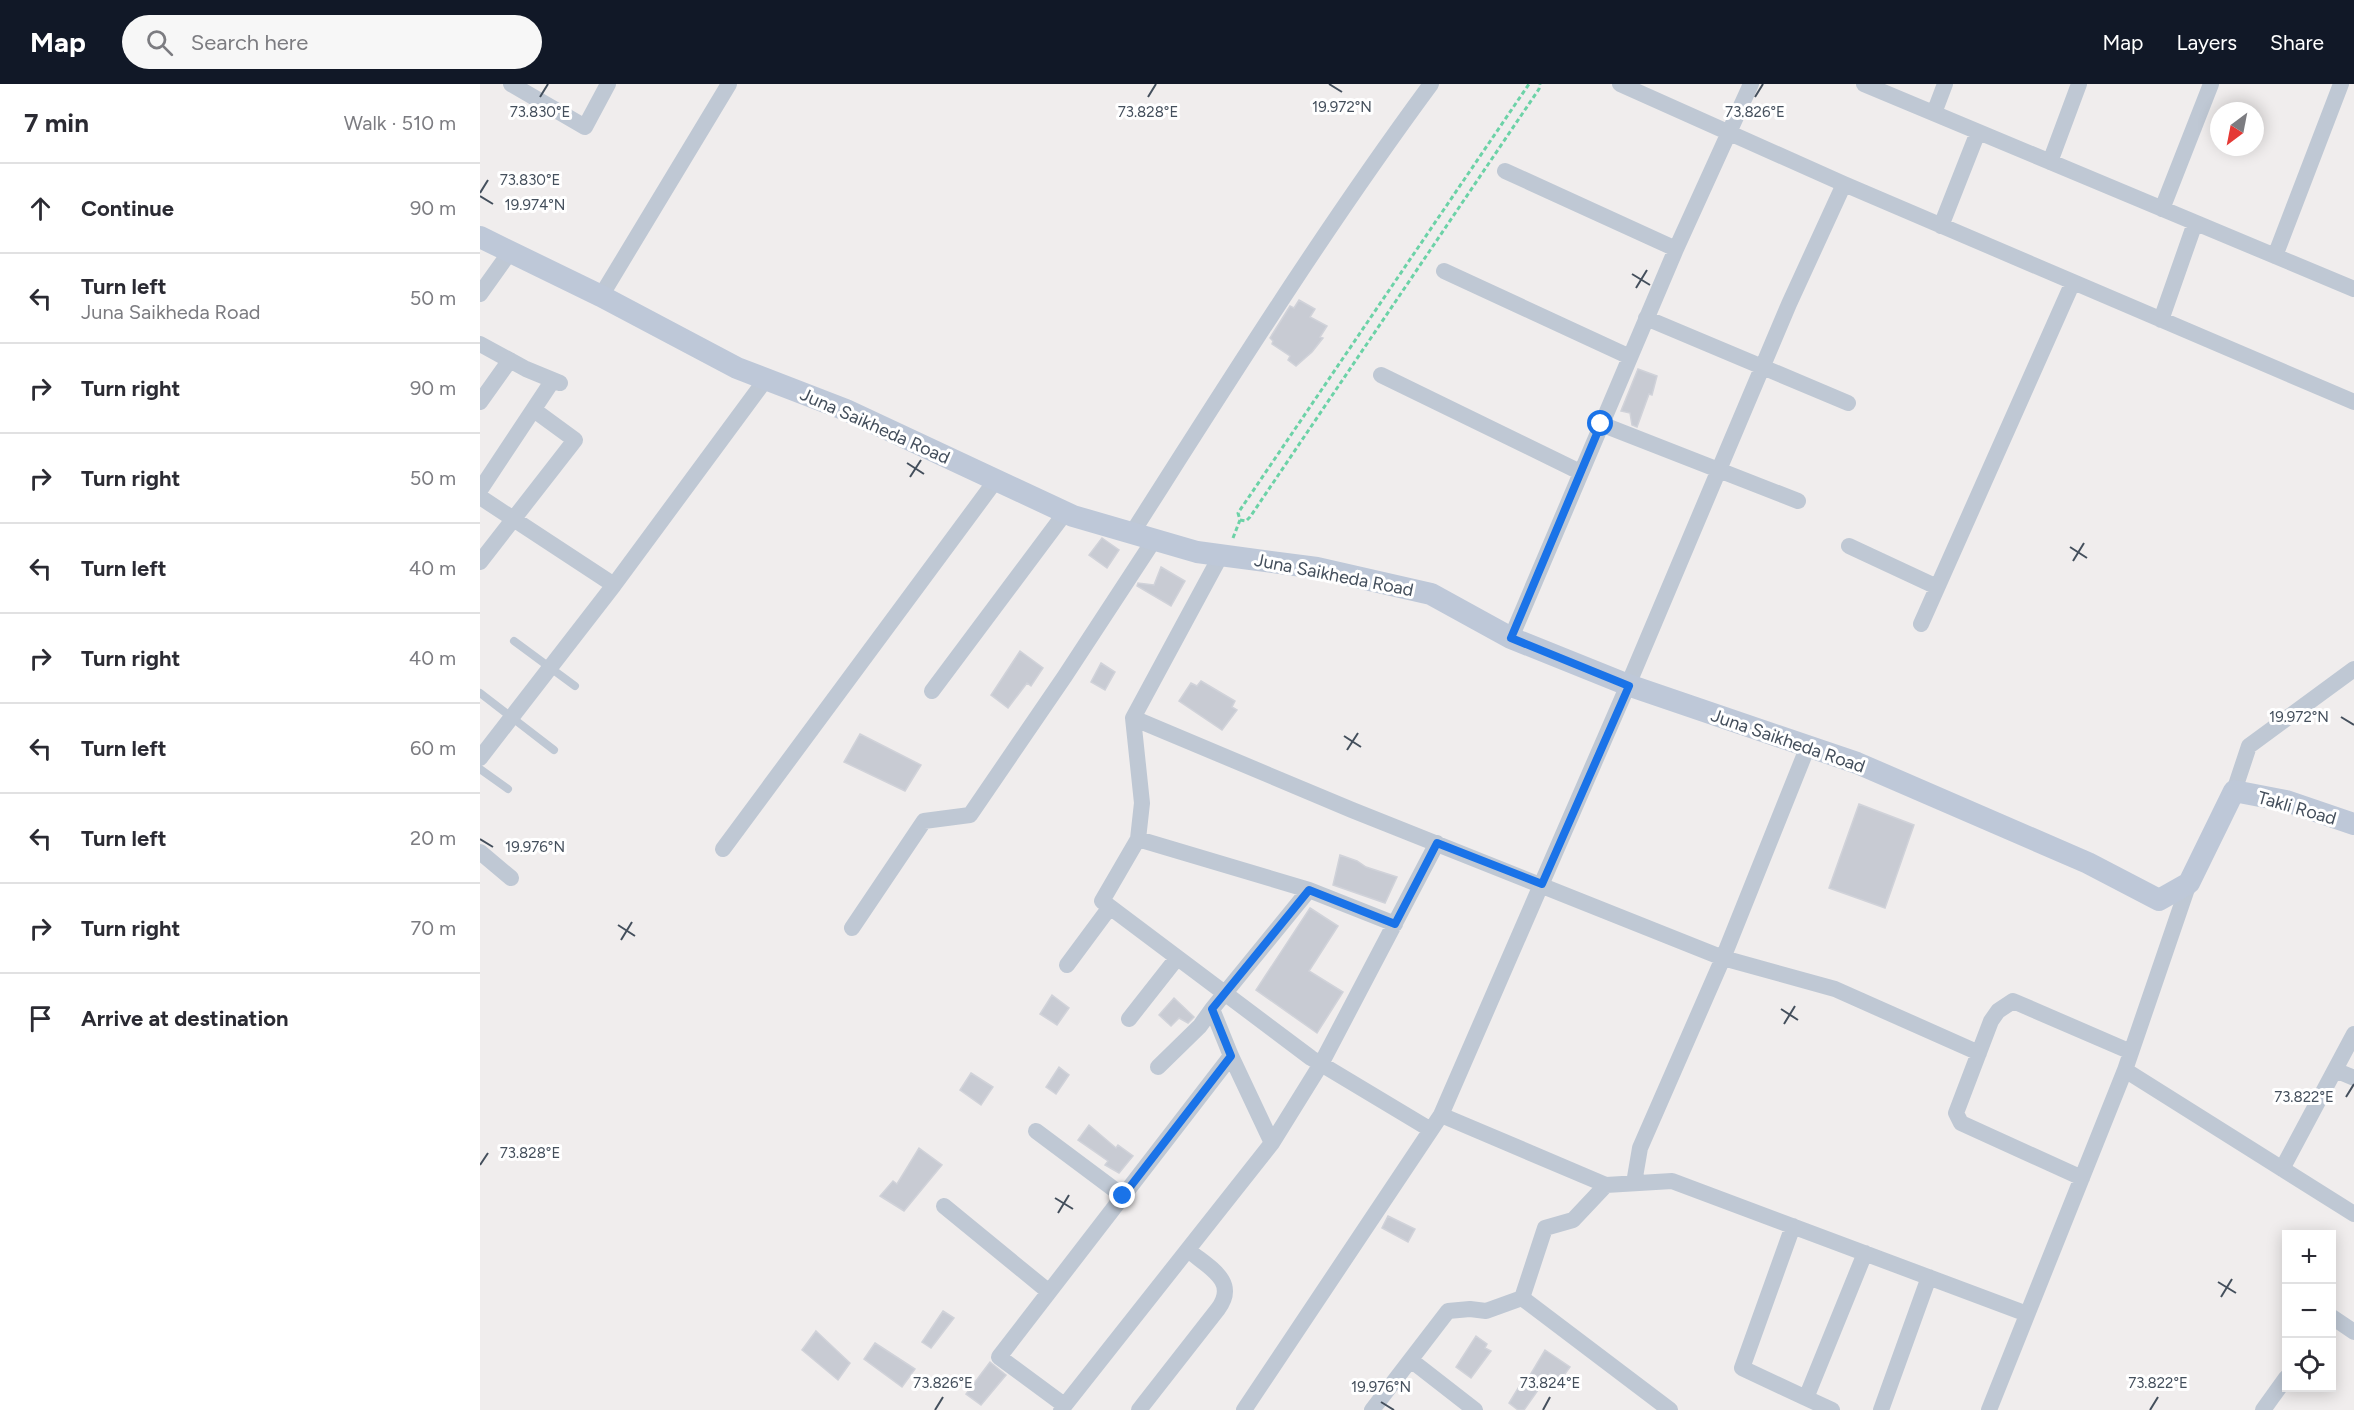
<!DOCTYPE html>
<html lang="en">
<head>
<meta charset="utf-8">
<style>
	body { margin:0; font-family:Figtree,sans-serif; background:#f7f7f7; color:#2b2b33 }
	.controls { position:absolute; right:18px; bottom:18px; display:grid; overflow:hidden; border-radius:0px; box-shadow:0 3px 15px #0003 }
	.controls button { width:54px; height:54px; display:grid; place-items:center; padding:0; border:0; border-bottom:2px solid #e1e1e2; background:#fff; color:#2b2b33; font:30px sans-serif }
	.compass { position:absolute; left:1730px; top:18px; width:54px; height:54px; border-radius:50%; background:#fff; box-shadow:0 3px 15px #0003; rotate:212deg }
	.stop { position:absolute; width:18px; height:18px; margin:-14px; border:4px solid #1a73e8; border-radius:50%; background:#fff }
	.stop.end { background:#1a73e8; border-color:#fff; box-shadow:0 2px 6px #0008 }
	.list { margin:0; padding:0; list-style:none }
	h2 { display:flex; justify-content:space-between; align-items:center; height:78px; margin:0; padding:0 24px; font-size:26px }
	h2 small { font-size:20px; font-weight:400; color:#7c7c81 }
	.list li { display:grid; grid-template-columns:39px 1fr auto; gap:18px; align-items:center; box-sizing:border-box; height:90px; padding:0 24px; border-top:2px solid #e1e1e2 }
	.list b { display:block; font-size:22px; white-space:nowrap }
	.list p { margin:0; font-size:20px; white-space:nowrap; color:#7c7c81 }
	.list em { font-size:20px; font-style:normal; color:#7c7c81 }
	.icon { flex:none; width:33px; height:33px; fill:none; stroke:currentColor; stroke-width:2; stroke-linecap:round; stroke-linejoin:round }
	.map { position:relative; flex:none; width:1874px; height:1326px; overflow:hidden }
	header { display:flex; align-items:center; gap:36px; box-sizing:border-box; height:84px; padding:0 30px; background:#111827; color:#fff }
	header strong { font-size:28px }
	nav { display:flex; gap:33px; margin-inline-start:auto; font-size:21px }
	.search { width:420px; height:54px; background:#f7f7f7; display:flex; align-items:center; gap:15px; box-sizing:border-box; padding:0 21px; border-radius:33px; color:#7c7c81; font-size:22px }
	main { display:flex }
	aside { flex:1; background:#fff }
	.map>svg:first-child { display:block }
</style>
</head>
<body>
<header>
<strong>Map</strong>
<div class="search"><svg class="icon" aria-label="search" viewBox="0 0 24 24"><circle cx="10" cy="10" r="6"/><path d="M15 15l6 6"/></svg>Search here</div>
<nav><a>Map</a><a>Layers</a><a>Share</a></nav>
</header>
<main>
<aside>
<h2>7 min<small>Walk · 510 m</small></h2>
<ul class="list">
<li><svg class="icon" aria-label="ahead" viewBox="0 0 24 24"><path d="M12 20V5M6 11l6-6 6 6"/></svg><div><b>Continue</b></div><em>90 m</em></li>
<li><svg class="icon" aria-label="left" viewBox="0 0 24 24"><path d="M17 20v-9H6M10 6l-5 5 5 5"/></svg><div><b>Turn left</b><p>Juna Saikheda Road</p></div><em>50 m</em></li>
<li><svg class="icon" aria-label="right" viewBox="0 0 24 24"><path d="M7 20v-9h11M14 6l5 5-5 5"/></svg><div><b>Turn right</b></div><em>90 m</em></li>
<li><svg class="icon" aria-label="right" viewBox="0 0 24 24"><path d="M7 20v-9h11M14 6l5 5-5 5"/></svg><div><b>Turn right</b></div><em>50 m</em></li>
<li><svg class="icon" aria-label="left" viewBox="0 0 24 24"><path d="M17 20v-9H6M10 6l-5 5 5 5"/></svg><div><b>Turn left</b></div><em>40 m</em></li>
<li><svg class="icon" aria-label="right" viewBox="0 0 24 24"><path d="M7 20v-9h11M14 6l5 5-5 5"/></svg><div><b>Turn right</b></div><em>40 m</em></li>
<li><svg class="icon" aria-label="left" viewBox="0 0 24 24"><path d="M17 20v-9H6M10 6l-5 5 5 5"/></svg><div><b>Turn left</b></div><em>60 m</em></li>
<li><svg class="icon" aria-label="left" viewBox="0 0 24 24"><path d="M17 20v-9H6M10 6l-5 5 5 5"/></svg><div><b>Turn left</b></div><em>20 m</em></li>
<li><svg class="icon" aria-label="right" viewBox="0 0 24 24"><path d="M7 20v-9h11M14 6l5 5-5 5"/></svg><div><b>Turn right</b></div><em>70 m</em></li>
<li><svg class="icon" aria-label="arrive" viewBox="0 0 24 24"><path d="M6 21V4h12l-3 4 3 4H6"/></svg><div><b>Arrive at destination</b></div></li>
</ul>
</aside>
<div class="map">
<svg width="1874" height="1326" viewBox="0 0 1874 1326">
	<rect width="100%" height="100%" fill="#f0eded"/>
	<path fill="#c8cbd3" stroke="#d0d2d9" stroke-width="1.5" d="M 819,216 L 835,225 L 830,233 L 847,242 L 840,253 L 843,254 L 832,268 L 816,282 L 808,276 L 810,272 L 792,260 L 793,257 L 790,254 L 810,222 L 814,224 Z
		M 1158,285 L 1177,292 L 1172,311 L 1169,310 L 1157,343 L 1152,341 L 1150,329 L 1141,327 Z
		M 622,454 L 639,466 L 627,484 L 609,471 Z
		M 681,483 L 705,497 L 691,522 L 657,502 L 658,499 L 674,501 Z
		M 540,567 L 563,584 L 551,602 L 547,599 L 528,624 L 511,611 Z
		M 621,579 L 635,588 L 625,606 L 611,598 Z
		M 721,597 L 755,617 L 752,623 L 757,626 L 742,646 L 699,617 L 711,599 L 717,602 Z
		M 380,650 L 441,681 L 425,707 L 364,678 Z
		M 1379,720 L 1434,741 L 1405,824 L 1349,804 Z
		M 860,771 L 877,777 L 886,783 L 917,793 L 905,819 L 853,801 Z
		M 830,824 L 858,842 L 829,887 L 863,908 L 837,949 L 776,906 Z
		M 572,911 L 589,924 L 577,941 L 560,930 Z
		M 694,914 L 714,933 L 708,939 L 699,934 L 691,942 L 679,931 Z
		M 579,983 L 589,991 L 576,1010 L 566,1003 Z
		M 491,989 L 513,1003 L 501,1021 L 480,1006 Z
		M 609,1041 L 636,1064 L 638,1061 L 653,1072 L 639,1089 L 625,1081 L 628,1077 L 598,1056 Z
		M 439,1064 L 462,1081 L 424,1127 L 400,1112 L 413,1097 L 417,1100 Z
		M 908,1132 L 935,1145 L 928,1158 L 902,1144 Z
		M 463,1227 L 474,1234 L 451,1264 L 442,1258 Z
		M 336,1247 L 370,1279 L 358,1296 L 322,1266 Z
		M 996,1252 L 1007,1260 L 1005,1264 L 1011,1267 L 991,1294 L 976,1283 Z
		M 395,1259 L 435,1285 L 422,1303 L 384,1275 Z
		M 1065,1266 L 1090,1283 L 1080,1297 L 1070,1289 L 1044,1326 L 1038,1326 L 1029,1319 L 1043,1296 L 1046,1298 Z
		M 510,1278 L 526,1291 L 501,1321 L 486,1310 Z"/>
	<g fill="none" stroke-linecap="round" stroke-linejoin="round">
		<path stroke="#6cd2a7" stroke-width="3" stroke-dasharray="4.5 3" stroke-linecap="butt" d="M 760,436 L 766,437 L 770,433 L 1059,5 L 1060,0
			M 753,454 L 760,436 L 758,429 L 1049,0"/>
		<path stroke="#bfc8d4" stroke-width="8" d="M 34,557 L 95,602
			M 0,609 L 74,666
			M 0,685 L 28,705"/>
		<path stroke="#bfc8d4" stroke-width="16" d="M 31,0 L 105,43 L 128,0
			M 1140,0 L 1364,100 L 1874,318
			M 1384,0 L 1874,205
			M 1454,29 L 1465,0
			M 1570,78 L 1599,0
			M 1025,87 L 1196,165
			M 1682,125 L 1731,0
			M 1461,142 L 1498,48
			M 1795,172 L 1861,0
			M 964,187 L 1150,273
			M 0,210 L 30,168
			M 121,212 L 249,0
			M 1166,234 L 1368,319
			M 1681,236 L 1715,139
			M 0,260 L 46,285 L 80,299
			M 901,291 L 1100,388
			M 0,318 L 30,276
			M 1121,340 L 1318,417
			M 0,406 L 73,296
			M 0,413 L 134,501
			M 652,449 C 749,297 844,145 951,0
			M 1369,462 L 1457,503
			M 741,471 L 653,634 L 662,719 L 658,755 L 622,817 L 831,974 L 951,1046
			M 0,478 L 95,356 L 54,326
			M 1441,540 L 1593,198
			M 1031,554 L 1196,165 L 1271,0
			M 452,607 L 585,429
			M 653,634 L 872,726 L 1243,874 L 1160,1064 L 1154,1099
			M 1328,662 L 1243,874 L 1355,905 L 1499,969
			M 0,674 L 134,501 L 286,295
			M 1754,707 L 1769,662 L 1874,585
			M 658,755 L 829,806 L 915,840
			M 243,765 L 516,396
			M 0,768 L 31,794
			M 1709,799 L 1645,986 L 1874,1130
			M 372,844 L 444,737 L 490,731 L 585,592 L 674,456
			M 587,881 L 630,823
			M 732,925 L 751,972 L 792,1059
			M 649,935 L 697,874
			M 678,983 L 720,942 L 732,925 L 829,806
			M 1855,986 L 1874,994
			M 961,1031 L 1148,601 L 1309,220 L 1364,100
			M 556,1047 L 643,1112
			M 1802,1085 L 1874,950
			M 1602,1094 L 1481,1039 L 1476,1029 L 1511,937 L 1518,927 L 1533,917 L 1651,968
			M 464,1122 L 569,1208
			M 1313,1142 L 1262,1284 L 1326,1314
			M 1042,1214 L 1065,1144 L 1093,1136 L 1126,1101
			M 1852,1233 L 1874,1248
			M 932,1277 L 995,1326
			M 584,1321 L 519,1273 L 751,972
			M 581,1326 L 792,1059 L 841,980 L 957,759
			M 659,1326 L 738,1225 C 759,1197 728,1183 708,1166
			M 764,1326 L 961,1031 L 1126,1101 L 1192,1097 L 1547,1230
			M 892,1326 L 968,1227 L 990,1225 L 1006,1227 L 1042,1214 L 1190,1326
			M 1352,1326 L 1326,1314 L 1385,1169
			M 1401,1326 L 1449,1193
			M 1509,1326 L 1645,986
			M 1783,1326 L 1806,1294"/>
		<path stroke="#bec8d8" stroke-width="22" d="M 0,153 L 121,212 L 257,284 L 366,326 L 593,432 L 717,468 L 837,484 L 951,510 L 1031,554 L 1148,601 L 1377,679 L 1608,779 L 1679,816 L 1709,799 L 1754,707 L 1806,717 L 1874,740"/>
	</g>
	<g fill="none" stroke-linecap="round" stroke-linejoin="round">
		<path stroke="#1a73e8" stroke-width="8" d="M 643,1112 L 751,972 L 732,925 L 829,806 L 915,840 L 957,759 L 1062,800 L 1149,602 L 1031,554 L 1121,340"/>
	</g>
	<path fill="none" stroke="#444f5c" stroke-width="2" d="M 849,0 L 862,8M 60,13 L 68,0M 668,13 L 676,0M 1275,13 L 1283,0M 0,109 L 8,96M 0,112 L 13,120M 1152,190 L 1170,201M 1156,204 L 1167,186M 427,379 L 444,390M 430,393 L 441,376M 1590,463 L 1607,474M 1593,477 L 1604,459M 1861,633 L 1874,641M 864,652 L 881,663M 867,666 L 878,649M 0,755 L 13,763M 138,841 L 155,852M 141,856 L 152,838M 1301,925 L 1318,936M 1304,940 L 1315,922M 1866,1013 L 1874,1000M 0,1081 L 8,1069M 575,1114 L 593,1125M 578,1129 L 589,1111M 1738,1198 L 1756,1209M 1741,1213 L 1752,1195M 901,1318 L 914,1326M 455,1326 L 463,1313M 1063,1326 L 1070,1313M 1670,1326 L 1678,1313"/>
	<g text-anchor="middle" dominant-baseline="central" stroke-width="6" stroke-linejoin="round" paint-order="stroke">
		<g font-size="18" fill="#444f5c" stroke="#fff">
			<text transform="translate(395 342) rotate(24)">Juna Saikheda Road</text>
			<text transform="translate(854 491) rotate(11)">Juna Saikheda Road</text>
			<text transform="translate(1308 657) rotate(19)">Juna Saikheda Road</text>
			<text transform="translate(1817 724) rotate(16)">Takli Road</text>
		</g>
	</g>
	<g font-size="15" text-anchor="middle" fill="#444f5c" stroke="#fff" stroke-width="6" stroke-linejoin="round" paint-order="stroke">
		<text x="862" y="28">19.972°N</text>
		<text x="60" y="33">73.830°E</text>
		<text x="668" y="33">73.828°E</text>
		<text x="1275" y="33">73.826°E</text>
		<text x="50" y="101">73.830°E</text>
		<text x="55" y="126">19.974°N</text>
		<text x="1819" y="638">19.972°N</text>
		<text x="55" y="768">19.976°N</text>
		<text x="1824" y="1018">73.822°E</text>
		<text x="50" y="1074">73.828°E</text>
		<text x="463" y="1304">73.826°E</text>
		<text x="1070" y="1304">73.824°E</text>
		<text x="1678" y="1304">73.822°E</text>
		<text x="901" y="1308">19.976°N</text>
	</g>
</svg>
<div class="controls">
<button>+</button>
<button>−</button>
<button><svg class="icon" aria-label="locate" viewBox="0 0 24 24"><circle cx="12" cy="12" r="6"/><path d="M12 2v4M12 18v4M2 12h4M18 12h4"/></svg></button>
</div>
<svg class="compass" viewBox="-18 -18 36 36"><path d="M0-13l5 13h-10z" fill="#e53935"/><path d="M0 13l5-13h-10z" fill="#7c7c81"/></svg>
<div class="stop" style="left:1121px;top:340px"></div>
<div class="stop end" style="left:643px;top:1112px"></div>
</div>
</main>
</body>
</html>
